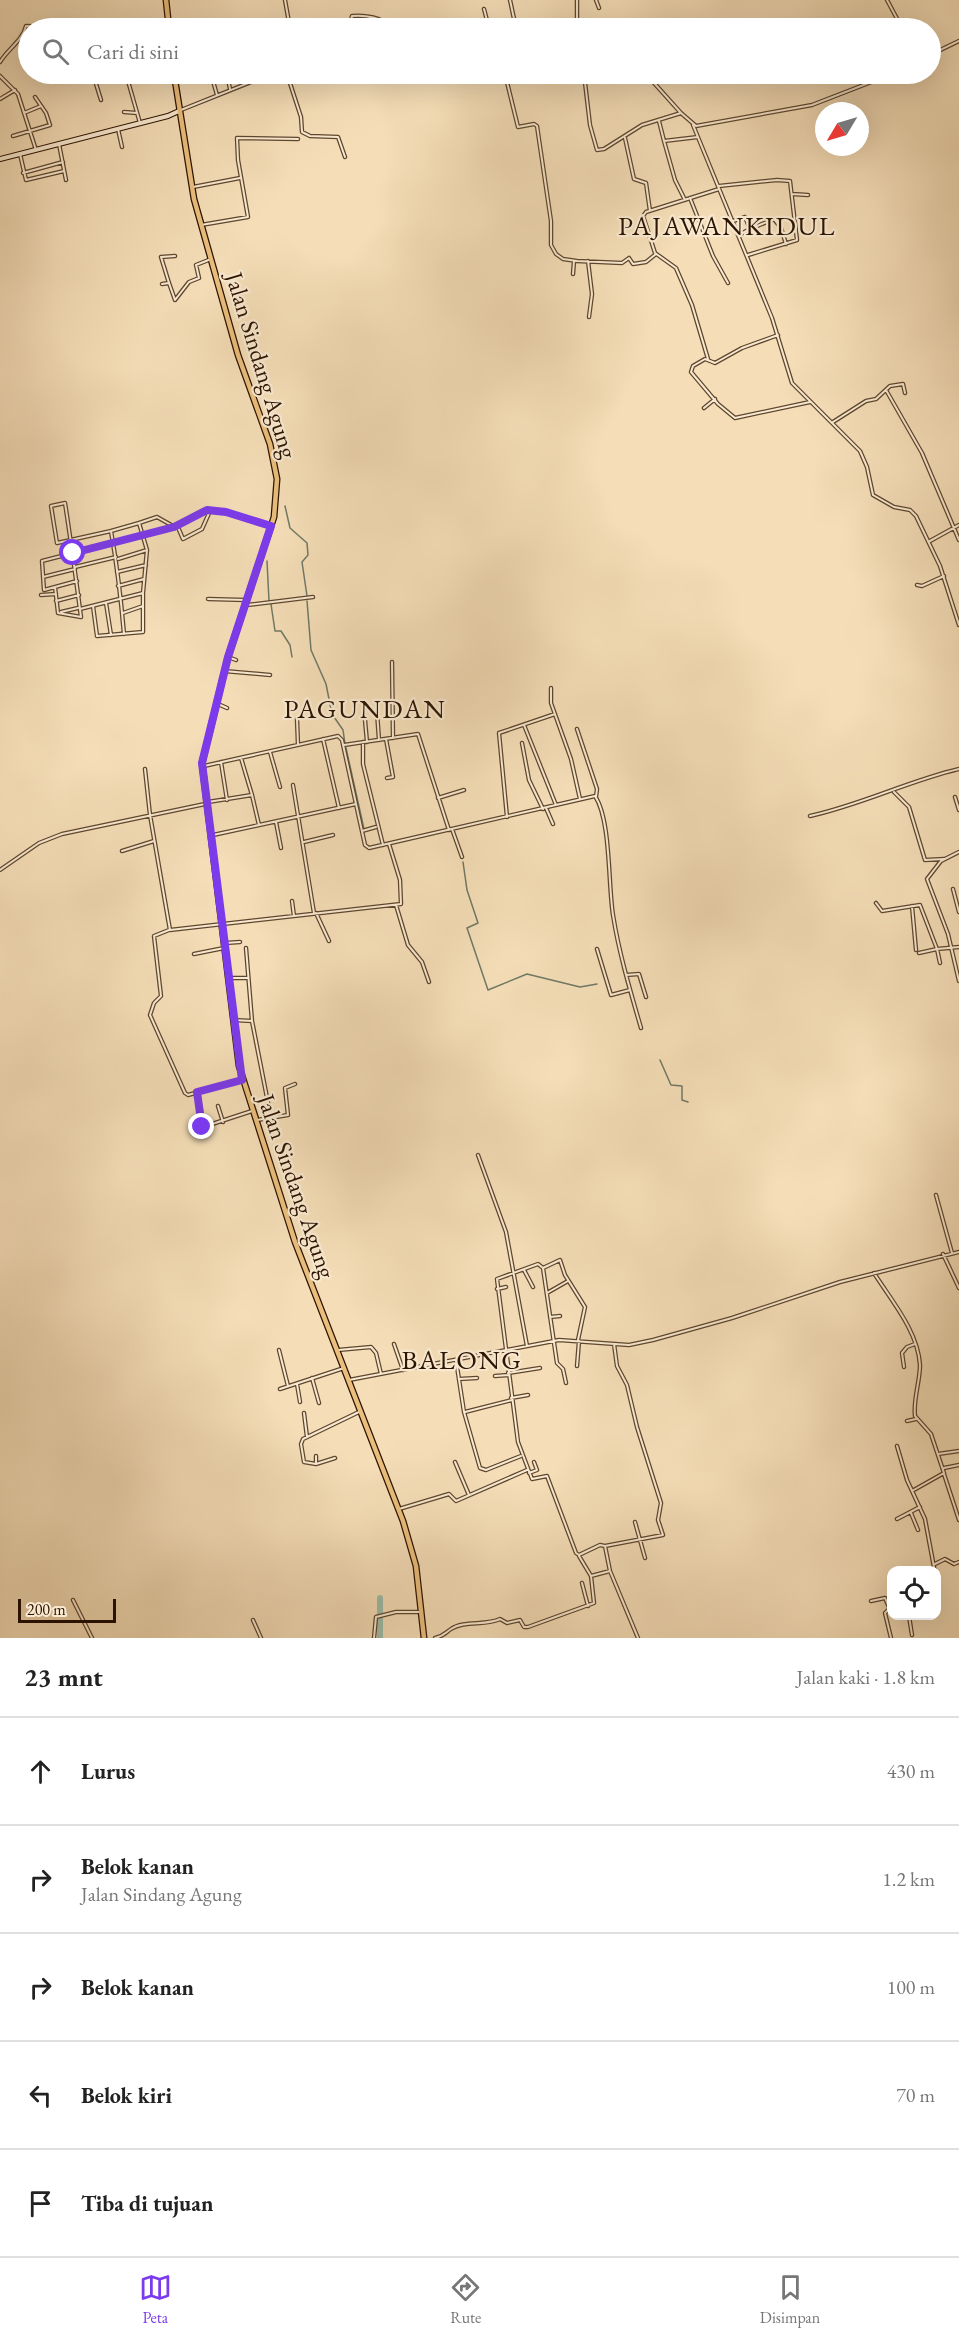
<!DOCTYPE html>
<html lang="id">
<head>
<meta charset="utf-8">
<style>
	body { margin:0; font-family:"EB Garamond",serif; background:#f2f2f2; color:#222 }
	.controls { position:absolute; right:18px; bottom:18px; display:grid; overflow:hidden; border-radius:12px; box-shadow:0 6px 24px #0002 }
	.controls button { width:54px; height:54px; display:grid; place-items:center; padding:0; border:0; border-bottom:2px solid #e0e0e0; background:#fff; color:#222; font:30px sans-serif }
	.compass { position:absolute; left:815px; top:102px; width:54px; height:54px; border-radius:50%; background:#fff; box-shadow:0 6px 24px #0002; rotate:232deg }
	.scale { position:absolute; left:18px; bottom:15px; width:98px; box-sizing:border-box; padding-left:6px; border:3px solid #2c1301; border-top:0; font-size:16px; line-height:21px; white-space:nowrap; color:#2c1301; -webkit-text-stroke:4px #f8e9d0; paint-order:stroke }
	.stop { position:absolute; width:18px; height:18px; margin:-14px; border:4px solid #7c3aed; border-radius:50%; background:#fff }
	.stop.end { background:#7c3aed; border-color:#fff; box-shadow:0 2px 6px #0008 }
	.list { margin:0; padding:0; list-style:none }
	h2 { display:flex; justify-content:space-between; align-items:center; height:78px; margin:0; padding:0 24px; font-size:26px }
	h2 small { font-size:20px; font-weight:400; color:#767676 }
	.list li { display:grid; grid-template-columns:39px 1fr auto; gap:18px; align-items:center; box-sizing:border-box; height:108px; padding:0 24px; border-top:2px solid #e0e0e0 }
	.list b { display:block; font-size:22px; white-space:nowrap }
	.list p { margin:0; font-size:20px; white-space:nowrap; color:#767676 }
	.list em { font-size:20px; font-style:normal; color:#767676 }
	.icon { flex:none; width:33px; height:33px; fill:none; stroke:currentColor; stroke-width:2; stroke-linecap:round; stroke-linejoin:round }
	.map { position:relative; flex:none; width:959px; height:1638px; overflow:hidden }
	.search { position:absolute; background:#fff; box-shadow:0 6px 24px #0002; left:18px; right:18px; top:18px; height:66px; display:flex; align-items:center; gap:15px; box-sizing:border-box; padding:0 21px; border-radius:33px; color:#767676; font-size:22px }
	.sheet { height:618px; background:#fff }
	nav { display:flex; justify-content:space-around; align-items:center; box-sizing:border-box; height:84px; border-top:2px solid #e0e0e0; background:#fff; font-size:16px; color:#767676 }
	nav a { display:grid; justify-items:center; gap:3px }
	nav .on { color:#7c3aed }
	.map>svg:first-child { display:block }
</style>
</head>
<body>
<div class="map">
<svg width="959" height="1638" viewBox="0 0 959 1638">
	<rect width="100%" height="100%" fill="#f4ddb7"/>
	<filter id="stains"><feTurbulence type="fractalNoise" baseFrequency=".00333" numOctaves="4"/><feColorMatrix values="0 0 0 0 .2 0 0 0 0 .09 0 0 0 0 .02 0 0 0 .5 -.17"/></filter>
	<radialGradient id="worn" r=".72"><stop offset=".6" stop-color="#630" stop-opacity="0"/><stop offset="1" stop-color="#630" stop-opacity=".3"/></radialGradient>
	<g fill="none" stroke-linecap="round" stroke-linejoin="round">
		<path stroke="#6f7966" stroke-width="1.5" d="M 285,506 L 290,528 L 307,543 L 308,555 L 302,562 L 307,596
			M 267,561 L 269,601
			M 307,601 L 311,650 L 326,684 L 332,714 L 343,730 L 345,744
			M 271,604 L 275,631 L 281,631 L 290,645 L 292,657
			M 346,748 L 364,829
			M 463,862 L 467,890 L 478,923 L 467,928 L 488,990 L 527,974 L 580,987 L 597,984
			M 660,1060 L 671,1085 L 682,1086 L 682,1100 L 688,1102
			M 77,1607 L 93,1638"/>
		<path stroke="#9cbdaa" stroke-width="6" d="M 380,1638 L 380,1598"/>
		<g stroke="#5e462e" stroke-width="4.5">
			<path id="minor" d="M 285,0 L 290,28
				M 510,0 L 516,28
				M 577,0 L 577,28
				M 596,0 L 599,8
				M 887,0 L 902,28
				M 484,9 L 489,28
				M 373,19 L 374,28
				M 126,23 L 133,28
				M 343,28 L 350,24 L 352,16 C 363,15 385,17 390,28
				M 362,28 L 362,27
				M 539,28 L 570,28
				M 930,55 L 959,41
				M 0,62 C 8,49 23,40 26,26 L 82,28
				M 93,74 L 101,100
				M 126,74 L 140,123
				M 211,74 L 217,95
				M 227,74 L 230,89
				M 287,74 L 301,117 L 302,132 L 310,136 L 338,137 L 345,157
				M 505,74 L 518,127 L 534,124 L 537,126 L 551,221 L 551,245 L 556,254 L 563,259 L 577,261 L 622,263 L 629,258 L 633,264 L 646,262 L 656,254
				M 584,74 L 590,125 L 597,150 L 604,149 L 642,125 L 681,113
				M 646,74 L 681,113 L 696,126 L 812,105 L 892,74
				M 0,76 L 18,94 L 36,150
				M 0,99 L 15,90
				M 181,110 L 271,74
				M 124,112 L 137,113
				M 24,113 L 41,106
				M 659,121 L 664,141
				M 693,125 L 772,318 L 792,383 L 860,451 L 867,467 L 873,495 L 894,507 L 910,510 L 916,516 L 940,566 L 959,625
				M 118,129 L 122,147
				M 13,136 L 50,125 L 46,113 L 35,97
				M 625,138 L 634,179 L 646,183 L 650,211
				M 59,144 L 66,180
				M 20,154 L 26,180 L 64,171
				M 23,173 L 63,162
				M 719,186 L 777,180 L 790,181 L 797,240 L 748,255
				M 193,187 L 240,178
				M 792,194 L 808,195
				M 690,198 L 713,256 L 728,283
				M 685,200 L 675,180 L 664,141 L 698,137
				M 733,221 L 745,217 L 750,229 L 739,235
				M 201,225 L 248,217 L 238,160 L 237,138 L 298,139
				M 750,229 L 774,219 L 781,228 L 786,244
				M 588,261 L 592,294 L 589,317
				M 573,274 L 574,261
				M 169,283 L 161,257 L 175,256
				M 162,284 L 169,283 L 175,300 L 189,282 L 199,278 L 196,265 L 211,259
				M 778,335 L 742,348 L 715,363 L 705,359 L 693,366 L 691,372 L 718,404 L 735,418 L 810,402
				M 708,359 L 692,305 L 676,268 L 655,253 L 643,216 L 646,212 L 719,189
				M 886,390 L 922,453 L 959,540
				M 704,408 L 715,399
				M 833,422 L 866,401 L 876,399 L 890,386 L 903,384 L 905,393
				M 139,523 L 157,517 L 173,526
				M 177,525 L 183,539 L 202,529 L 210,511
				M 930,541 L 959,525
				M 118,559 L 147,550
				M 75,567 L 116,557
				M 117,572 L 146,565
				M 43,577 L 75,569
				M 77,581 L 44,590 L 42,561 L 174,527 L 207,510 L 226,512 L 271,526
				M 917,585 L 922,586 L 944,576
				M 118,586 L 144,579
				M 55,587 L 58,613
				M 41,595 L 56,594
				M 208,599 L 246,600
				M 56,601 L 79,595
				M 106,603 L 111,635
				M 247,605 L 313,597
				M 93,606 L 97,636 L 143,632 L 143,594
				M 80,609 L 143,593 L 147,550 L 139,523 L 111,531
				M 61,612 L 78,608
				M 58,613 L 81,617 C 76,579 71,541 65,503 L 51,506 L 57,543 L 111,531 C 117,565 121,599 124,634
				M 123,613 L 143,606
				M 228,657 L 236,660
				M 392,662 L 393,738
				M 224,671 L 270,675
				M 551,688 L 551,703 L 571,759 L 580,799
				M 218,704 L 227,708
				M 377,712 L 379,740
				M 297,719 L 298,745
				M 365,720 L 367,742
				M 524,725 L 556,805
				M 577,729 L 597,789 L 596,797
				M 323,739 L 339,808
				M 386,739 L 393,777 L 387,778
				M 363,742 L 363,764 L 383,845
				M 522,743 L 529,780 L 543,809
				M 344,745 L 418,734 L 449,830
				M 270,752 L 280,787
				M 241,758 L 252,795
				M 221,762 L 227,800
				M 204,766 L 338,736 L 342,740 L 356,804
				M 145,769 L 150,815 L 170,930 L 401,904 L 400,880 L 389,844
				M 293,785 L 314,913
				M 894,792 L 909,807 L 925,860 L 944,859
				M 955,797 L 959,810
				M 438,798 L 464,790
				M 208,802 L 252,795 L 259,825
				M 546,808 L 553,824
				M 810,816 C 861,805 908,781 959,769
				M 507,817 L 499,733 L 555,714
				M 276,822 L 281,848
				M 452,829 L 462,857
				M 362,831 L 376,827
				M 213,835 L 356,804 L 365,845 L 369,848 L 595,796 C 611,820 608,884 613,915 C 619,953 630,990 641,1028
				M 304,842 L 333,835
				M 122,851 L 154,841
				M 959,852 L 941,861 L 927,879 L 948,934 L 959,981
				M 0,870 L 39,843 L 62,834 L 205,804
				M 953,889 L 959,912
				M 292,901 L 294,916
				M 876,903 L 882,911 L 920,905 L 937,949 L 959,947
				M 396,905 L 408,945 L 422,962 L 429,982
				M 912,906 L 916,950
				M 316,913 L 329,941
				M 169,930 L 154,936 L 161,996 L 154,1003 L 150,1015 L 185,1093 L 188,1095 L 242,1080
				M 225,943 L 240,942
				M 246,948 L 252,1021
				M 597,949 L 611,995 L 630,990
				M 919,953 L 937,949 L 940,963
				M 194,954 L 224,948
				M 626,975 L 639,974 L 646,997
				M 228,978 L 248,978
				M 233,1020 L 252,1021 L 271,1118
				M 197,1092 L 203,1127 L 252,1111
				M 218,1106 L 223,1122
				M 257,1120 L 288,1115 L 285,1088 L 295,1084
				M 478,1155 L 506,1232 L 527,1346
				M 936,1195 L 952,1253
				M 943,1254 L 959,1288
				M 543,1268 L 538,1264 L 497,1279 L 518,1442 L 532,1479 L 547,1476 L 576,1553 L 579,1555 L 600,1545 L 605,1546
				M 524,1270 L 533,1287
				M 874,1273 C 891,1300 918,1331 920,1365 C 920,1382 913,1399 915,1416 L 931,1434 L 944,1473 L 912,1491
				M 497,1289 L 506,1287
				M 547,1293 L 568,1281
				M 550,1317 L 560,1316
				M 394,1344 L 403,1370
				M 279,1350 L 288,1386
				M 338,1350 L 371,1347 L 376,1353 L 381,1374
				M 456,1360 L 464,1412 L 480,1468 L 486,1470 L 521,1456
				M 577,1366 L 579,1341
				M 904,1367 L 902,1353 L 907,1347 L 915,1344
				M 508,1373 L 540,1368
				M 495,1376 L 509,1375
				M 312,1378 L 319,1403
				M 459,1379 L 477,1378
				M 349,1380 L 559,1340 L 629,1345 L 653,1340 L 732,1318 L 840,1282 L 959,1252
				M 566,1383 L 563,1369 L 557,1363 L 543,1268 L 560,1260 L 565,1275 L 585,1307 L 578,1340
				M 297,1384 L 300,1402
				M 280,1389 L 344,1368
				M 511,1398 L 528,1395
				M 465,1412 L 512,1400
				M 304,1413 L 307,1437
				M 907,1421 L 916,1419
				M 897,1446 L 907,1480 L 925,1519 L 936,1578
				M 938,1454 L 959,1451
				M 316,1456 L 316,1464 L 335,1458
				M 455,1462 L 469,1495
				M 316,1464 L 304,1462 L 301,1444 L 303,1439 L 361,1411
				M 944,1468 L 959,1465
				M 529,1473 L 537,1470 L 534,1462
				M 944,1474 L 959,1520
				M 399,1509 L 449,1494 L 456,1501 L 527,1470
				M 911,1513 L 918,1530
				M 897,1519 L 920,1507
				M 635,1522 L 645,1558
				M 579,1556 L 591,1576
				M 935,1564 L 945,1559 L 954,1564 L 959,1562
				M 610,1571 L 638,1638
				M 582,1583 L 588,1606
				M 73,1600 L 92,1638
				M 871,1601 L 885,1598 L 889,1607
				M 909,1616 L 912,1635
				M 253,1620 L 261,1638
				M 374,1638 L 376,1617 L 396,1612 L 421,1612
				M 435,1638 C 444,1636 445,1633 451,1629 C 464,1620 486,1626 500,1619 L 507,1623 L 520,1620 L 524,1627 L 528,1627 L 594,1603 L 591,1576 L 610,1571 L 605,1546 L 663,1535 L 658,1520 L 661,1503 L 637,1427 L 627,1385 L 617,1366 L 614,1344
				M 891,1638 L 885,1613 L 892,1606"/>
		</g>
		<g stroke="#2c1301" stroke-width="6">
			<path id="secondary" d="M 0,159 L 168,116 L 179,111"/>
		</g>
		<g stroke="#2c1301" stroke-width="7">
			<path id="primary" d="M 166,0 L 169,28
				M 174,74 L 194,199 L 238,355 L 270,444 L 277,479 L 274,517 L 228,657 L 202,763 L 239,1066 L 295,1242 L 403,1521 L 416,1566 L 424,1638"/>
		</g>
		<use href="#minor" stroke="#f8e9d0" stroke-width="2"/>
		<use href="#secondary" stroke="#f8e9d0" stroke-width="4"/>
		<use href="#primary" stroke="#eabe7c" stroke-width="4.5"/>
	</g>
	<g fill="none" stroke-linecap="round" stroke-linejoin="round">
		<path stroke="#7c3aed" stroke-width="8" d="M 73,553 L 174,527 L 207,510 L 226,512 L 271,526 L 228,657 L 202,763 L 242,1080 L 197,1092 L 202,1127"/>
	</g>
	<g text-anchor="middle" dominant-baseline="central" stroke-width="4.5" stroke-linejoin="round" paint-order="stroke">
		<g font-size="24" fill="#2c1301" stroke="#f8e9d0">
			<text transform="translate(262 365) rotate(73)">Jalan Sindang Agung</text>
			<text transform="translate(297 1186) rotate(71)">Jalan Sindang Agung</text>
		</g>
		<g font-size="27" letter-spacing="1.5" fill="#2c1301" stroke="#f8e9d0">
			<text x="727" y="225">PAJAWANKIDUL</text>
			<text x="365" y="708">PAGUNDAN</text>
			<text x="462" y="1359">BALONG</text>
		</g>
	</g>
	<rect width="100%" height="100%" filter="url(#stains)"/>
	<rect width="100%" height="100%" fill="url(#worn)"/>
</svg>
<div class="controls">
<button><svg class="icon" aria-label="locate" viewBox="0 0 24 24"><circle cx="12" cy="12" r="6"/><path d="M12 2v4M12 18v4M2 12h4M18 12h4"/></svg></button>
</div>
<svg class="compass" viewBox="-18 -18 36 36"><path d="M0-13l5 13h-10z" fill="#e53935"/><path d="M0 13l5-13h-10z" fill="#767676"/></svg>
<div class="scale">200 m</div>
<div class="stop" style="left:73px;top:553px"></div>
<div class="stop end" style="left:202px;top:1127px"></div>
<div class="search"><svg class="icon" aria-label="search" viewBox="0 0 24 24"><circle cx="10" cy="10" r="6"/><path d="M15 15l6 6"/></svg>Cari di sini</div>
</div>
<section class="sheet">
<h2>23 mnt<small>Jalan kaki · 1.8 km</small></h2>
<ul class="list">
<li><svg class="icon" aria-label="ahead" viewBox="0 0 24 24"><path d="M12 20V5M6 11l6-6 6 6"/></svg><div><b>Lurus</b></div><em>430 m</em></li>
<li><svg class="icon" aria-label="right" viewBox="0 0 24 24"><path d="M7 20v-9h11M14 6l5 5-5 5"/></svg><div><b>Belok kanan</b><p>Jalan Sindang Agung</p></div><em>1.2 km</em></li>
<li><svg class="icon" aria-label="right" viewBox="0 0 24 24"><path d="M7 20v-9h11M14 6l5 5-5 5"/></svg><div><b>Belok kanan</b></div><em>100 m</em></li>
<li><svg class="icon" aria-label="left" viewBox="0 0 24 24"><path d="M17 20v-9H6M10 6l-5 5 5 5"/></svg><div><b>Belok kiri</b></div><em>70 m</em></li>
<li><svg class="icon" aria-label="arrive" viewBox="0 0 24 24"><path d="M6 21V4h12l-3 4 3 4H6"/></svg><div><b>Tiba di tujuan</b></div></li>
</ul>
</section>
<nav>
<a class="on"><svg class="icon" aria-label="map" viewBox="0 0 24 24"><path d="M3 6l6-2 6 2 6-2v14l-6 2-6-2-6 2zM9 4v14M15 6v14"/></svg>Peta</a>
<a><svg class="icon" aria-label="directions" viewBox="0 0 24 24"><path d="M12 3l9 9-9 9-9-9zM9 14v-3h6M13 9l2 2-2 2"/></svg>Rute</a>
<a><svg class="icon" aria-label="saved" viewBox="0 0 24 24"><path d="M7 4h10v16l-5-4-5 4z"/></svg>Disimpan</a>
</nav>
</body>
</html>
